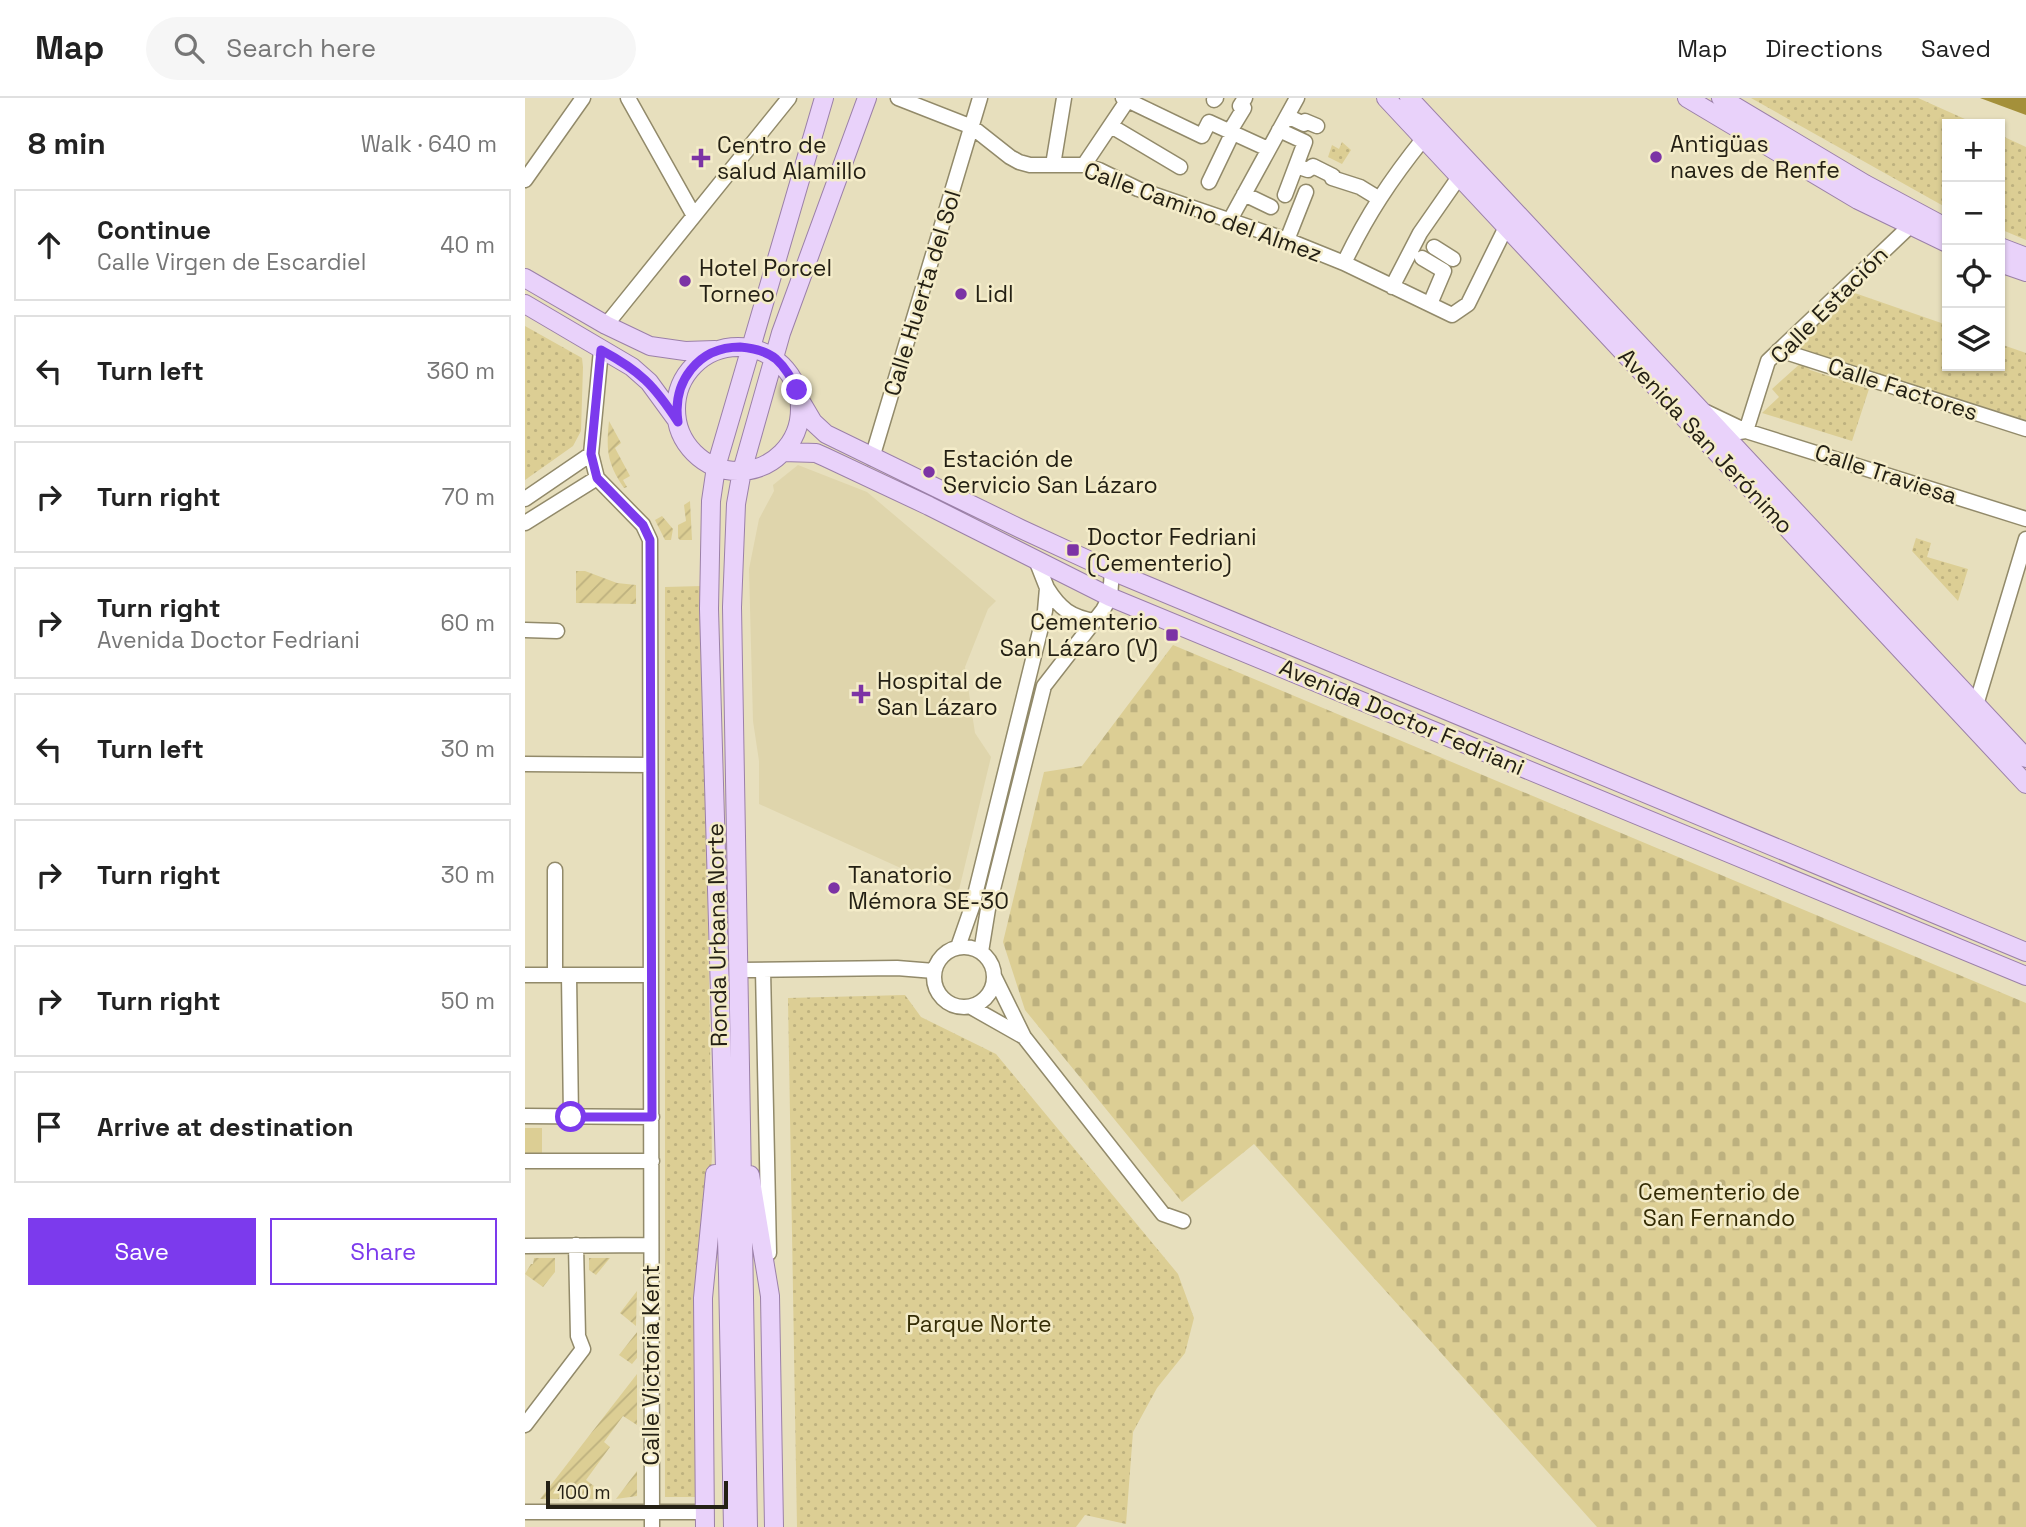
<!DOCTYPE html>
<html lang="en">
<head>
<meta charset="utf-8">
<style>
	body { margin:0; font-family:"Space Grotesk",sans-serif; background:#f6f6f6; color:#222 }
	.controls { position:absolute; right:21px; top:21px; display:grid; overflow:hidden; border-radius:0px; box-shadow:0 2px 5px #0004 }
	.controls button { width:63px; height:63px; display:grid; place-items:center; padding:0; border:0; border-bottom:2px solid #e0e0e0; background:#fff; color:#222; font:35px sans-serif }
	.scale { position:absolute; left:21px; bottom:18px; width:182px; box-sizing:border-box; padding-left:7px; border:4px solid #242014; border-top:0; font-size:19px; line-height:24px; white-space:nowrap; color:#242014; -webkit-text-stroke:5px #f4ecc9; paint-order:stroke }
	.stop { position:absolute; width:21px; height:21px; margin:-16px; border:5px solid #7c3aed; border-radius:50%; background:#fff }
	.stop.end { background:#7c3aed; border-color:#fff; box-shadow:0 2px 7px #0008 }
	.list { margin:0; padding:0; list-style:none }
	h2 { display:flex; justify-content:space-between; align-items:center; height:91px; margin:0; padding:0 28px; font-size:30px }
	h2 small { font-size:23px; font-weight:400; color:#767676 }
	.list li { display:grid; grid-template-columns:46px 1fr auto; gap:21px; align-items:center; box-sizing:border-box; height:112px; margin:0 14px 14px; padding:0 14px; border:2px solid #e0e0e0; border-radius:0px }
	.list b { display:block; font-size:26px; white-space:nowrap }
	.list p { margin:0; font-size:23px; white-space:nowrap; color:#767676 }
	.list em { font-size:23px; font-style:normal; color:#767676 }
	.actions { display:flex; gap:14px; padding:21px 28px }
	.actions a { flex:1; padding:16px 0; border:2px solid #7c3aed; border-radius:0px; text-align:center; font-size:24px; color:#7c3aed }
	.actions .main { background:#7c3aed; color:#fff }
	.icon { flex:none; width:38px; height:38px; fill:none; stroke:currentColor; stroke-width:2; stroke-linecap:round; stroke-linejoin:round }
	.map { position:relative; flex:none; width:1501px; height:1429px; overflow:hidden }
	header { display:flex; align-items:center; gap:42px; box-sizing:border-box; height:98px; padding:0 35px; background:#fff; border-bottom:2px solid #e0e0e0 }
	header strong { font-size:33px }
	nav { display:flex; gap:38px; margin-inline-start:auto; font-size:24px }
	.search { width:490px; height:63px; background:#f6f6f6; display:flex; align-items:center; gap:18px; box-sizing:border-box; padding:0 24px; border-radius:38px; color:#767676; font-size:26px }
	main { display:flex }
	aside { flex:1; background:#fff }
	.map>svg:first-child { display:block }
</style>
</head>
<body>
<header>
<strong>Map</strong>
<div class="search"><svg class="icon" aria-label="search" viewBox="0 0 24 24"><circle cx="10" cy="10" r="6"/><path d="M15 15l6 6"/></svg>Search here</div>
<nav><a>Map</a><a>Directions</a><a>Saved</a></nav>
</header>
<main>
<aside>
<h2>8 min<small>Walk · 640 m</small></h2>
<ul class="list">
<li><svg class="icon" aria-label="ahead" viewBox="0 0 24 24"><path d="M12 20V5M6 11l6-6 6 6"/></svg><div><b>Continue</b><p>Calle Virgen de Escardiel</p></div><em>40 m</em></li>
<li><svg class="icon" aria-label="left" viewBox="0 0 24 24"><path d="M17 20v-9H6M10 6l-5 5 5 5"/></svg><div><b>Turn left</b></div><em>360 m</em></li>
<li><svg class="icon" aria-label="right" viewBox="0 0 24 24"><path d="M7 20v-9h11M14 6l5 5-5 5"/></svg><div><b>Turn right</b></div><em>70 m</em></li>
<li><svg class="icon" aria-label="right" viewBox="0 0 24 24"><path d="M7 20v-9h11M14 6l5 5-5 5"/></svg><div><b>Turn right</b><p>Avenida Doctor Fedriani</p></div><em>60 m</em></li>
<li><svg class="icon" aria-label="left" viewBox="0 0 24 24"><path d="M17 20v-9H6M10 6l-5 5 5 5"/></svg><div><b>Turn left</b></div><em>30 m</em></li>
<li><svg class="icon" aria-label="right" viewBox="0 0 24 24"><path d="M7 20v-9h11M14 6l5 5-5 5"/></svg><div><b>Turn right</b></div><em>30 m</em></li>
<li><svg class="icon" aria-label="right" viewBox="0 0 24 24"><path d="M7 20v-9h11M14 6l5 5-5 5"/></svg><div><b>Turn right</b></div><em>50 m</em></li>
<li><svg class="icon" aria-label="arrive" viewBox="0 0 24 24"><path d="M6 21V4h12l-3 4 3 4H6"/></svg><div><b>Arrive at destination</b></div></li>
</ul>
<div class="actions"><a class="main">Save</a><a>Share</a></div>
</aside>
<div class="map">
<svg width="1501" height="1429" viewBox="0 0 1501 1429">
	<defs>
		<pattern id="grass-dots" width="8" height="8" patternUnits="userSpaceOnUse" patternTransform="scale(1.75)"><rect width="8" height="8" fill="#dcce94"/><path d="M2 2h.1M6 6h.1" fill="none" stroke="#bdb17f" stroke-width="1.8" stroke-linecap="round"/></pattern>
		<pattern id="cemetery-stones" width="16" height="16" patternUnits="userSpaceOnUse" patternTransform="scale(1.75)"><rect width="16" height="16" fill="#dcce94"/><path d="M2 7V4a2 2 0 0 1 4 0v3zM10 15v-3a2 2 0 0 1 4 0v3z" fill="#bdb17f"/></pattern>
		<pattern id="garden-furrows" width="10" height="10" patternUnits="userSpaceOnUse" patternTransform="scale(1.75)"><rect width="10" height="10" fill="#dcce94"/><path d="M-1 1l2-2M0 10L10 0M9 11l2-2" fill="none" stroke="#bdb17f"/></pattern>
	</defs>
	<rect width="100%" height="100%" fill="#e7dfbd"/>
	<path fill="#dfd5ac" d="M 273,367 L 342,394 L 471,503 L 463,511 L 440,569 L 450,635 L 466,659 L 433,796 L 234,706 L 234,663 L 228,623 L 224,471 L 234,421 L 249,393 L 248,387 Z"/>
	<path fill="url(#grass-dots)" d="M 1226,0 L 1393,0 L 1451,26 L 1422,26 L 1422,110 Z
		M 1475,37 L 1501,49 L 1501,142 L 1475,131 Z
		M 817,44 L 826,52 L 817,66 L 803,59 L 807,47 L 814,51 Z
		M 1321,192 L 1422,227 L 1422,268 L 1475,268 L 1475,246 L 1501,255 L 1501,322 L 1261,247 Z
		M 0,228 L 57,260 L 58,269 L 56,333 L 48,348 L 0,382 Z
		M 1277,264 L 1285,272 L 1344,291 L 1327,343 L 1237,315 L 1254,299 L 1247,291 Z
		M 1391,440 L 1406,445 L 1402,459 L 1443,471 L 1433,503 L 1387,453 Z
		M 177,488 L 187,1058 L 184,1108 L 175,1399 L 140,1399 L 140,489 Z
		M 380,897 L 396,919 L 471,956 L 653,1176 L 669,1220 L 660,1255 L 632,1290 L 608,1334 L 601,1426 L 560,1417 L 551,1429 L 272,1429 L 263,900 Z"/>
	<path fill="url(#cemetery-stones)" d="M 648,547 L 1501,905 L 1501,1429 L 1072,1429 L 729,1046 L 657,1104 L 500,912 L 478,844 L 519,674 L 557,668 Z"/>
	<path fill="url(#garden-furrows)" d="M 84,323 L 96,345 L 90,350 L 105,378 L 98,382 L 102,389 L 99,390 C 82,365 81,352 84,323 Z
		M 165,403 L 167,442 L 155,442 L 153,440 L 153,427 L 161,423 L 159,407 Z
		M 137,418 L 148,431 L 146,442 L 140,442 L 130,422 Z
		M 51,473 L 60,473 L 92,485 L 111,487 L 111,506 L 51,505 Z
		M 9,1160 L 30,1160 L 30,1174 L 18,1189 L 0,1176 L 6,1166 L 8,1166 Z
		M 64,1160 L 85,1160 L 71,1177 L 64,1172 Z
		M 112,1193 L 111,1228 L 95,1215 Z
		M 112,1234 L 112,1260 L 107,1266 L 94,1257 Z
		M 112,1276 L 112,1327 L 98,1318 L 79,1344 L 85,1349 L 61,1382 L 69,1388 L 68,1391 L 82,1401 L 15,1401 Z
		M 112,1373 L 112,1398 L 91,1401 Z"/>
	<path fill="#dcce94" d="M 0,1030 L 17,1030 L 17,1061 L 0,1061 Z"/>
	<path fill="#a4903a" d="M 1455,0 L 1501,0 L 1501,17 Z"/>
	<g fill="none" stroke-linecap="round" stroke-linejoin="round">
		<g stroke="#928a6a" stroke-width="17">
			<path id="minor" d="M 103,0 L 168,116
				M 373,0 L 447,29 L 485,59 L 494,64 L 505,67 L 559,67 L 574,72 L 613,91 L 762,142 L 819,165 L 927,217 L 943,206 L 981,129
				M 598,0 L 677,38 L 684,24 L 743,51
				M 689,2 L 691,0
				M 762,18 L 779,26 L 780,23 L 792,28
				M 586,28 L 655,69
				M 754,32 L 780,44 L 760,97
				M 705,33 L 719,10 L 715,8 L 720,0
				M 528,67 L 539,0
				M 559,67 L 604,0
				M 771,68 L 783,72 L 788,68 L 808,78 L 807,80 L 835,89 L 853,100
				M 0,82 L 58,0
				M 684,84 L 708,34
				M 719,96 L 746,109
				M 705,122 L 772,0
				M 762,142 L 781,94
				M 909,149 L 928,161
				M 897,160 L 919,173 L 905,206
				M 819,165 C 842,117 866,81 899,40
				M 867,189 L 895,135 L 934,79
				M 81,227 L 264,0
				M 76,252 L 66,356 L 72,380 L 118,427 L 125,442 L 127,1429
				M 1254,252 L 1501,331
				M 1181,314 L 1221,333 L 1501,421
				M 1214,334 L 1221,333 L 1243,263 L 1385,128
				M 347,360 L 455,0
				M 0,401 L 66,356
				M 0,425 L 72,380
				M 522,490 C 535,511 546,519 570,523
				M 0,532 L 32,533
				M 1451,607 L 1501,441
				M 0,666 L 125,667
				M409 879a30 30 0 1 1 60 0a30 30 0 1 1-60 0Z
				M 433,849 L 447,809 L 520,513 L 522,490 L 511,462
				M 456,854 L 463,811 L 519,588 L 578,512 L 585,499 L 587,473
				M 214,872 L 372,870 L 409,873
				M 238,872 L 244,1155
				M 0,877 L 126,877
				M 30,877 L 30,772
				M 44,877 L 46,1019
				M 469,878 L 499,939 L 638,1116 L 658,1123
				M 446,909 L 499,939
				M 0,1018 L 127,1019
				M 0,1063 L 127,1063
				M 0,1148 L 126,1147
				M 0,1327 L 58,1251 L 53,1238 L 51,1147
				M 0,1414 L 180,1414"/>
		</g>
		<g stroke="#9b80a8" stroke-width="20">
			<path id="major" d="M 861,0 L 1501,686
				M 884,0 L 1501,660
				M 1162,0 L 1333,102 L 1422,145
				M 1196,0 L 1340,86 L 1422,130
				M 1475,149 L 1501,159
				M 1475,165 L 1501,174
				M 0,180 L 81,227 L 125,248 L 160,253 L 190,252
				M 0,206 L 107,269 L 124,284 L 151,321
				M151 311a62 62 0 1 1 124 0a62 62 0 1 1-124 0Z
				M 275,302 L 288,324 L 301,336 L 496,431 L 587,473 L 1501,854
				M 258,354 L 291,355 L 300,359 L 404,408 L 585,499 L 1501,878
				M 225,1077 L 245,1198 L 249,1429
				M 180,1429 L 178,1200 L 190,1076
				M 208,1429 L 203,1176 L 184,511 L 186,403 L 191,369 L 299,0
				M 223,1429 L 207,509 L 211,406 L 217,373 L 256,235 L 342,0"/>
		</g>
		<use href="#minor" stroke="#fff" stroke-width="14"/>
		<use href="#major" stroke="#e9d2fa" stroke-width="18"/>
	</g>
	<g fill="none" stroke-linecap="round" stroke-linejoin="round">
		<path stroke="#7c3aed" stroke-width="9" d="M 46,1019 L 127,1019 L 125,442 L 118,427 L 72,380 L 66,356 L 76,252 C 115,273 129,287 153,324 C 147,284 173,249 215,249 C 228,250 241,253 251,261 C 261,270 266,280 272,292"/>
	</g>
	<g fill="#7c33a5" stroke="#f4ecc9" stroke-width="2.5">
		<circle cx="1131" cy="59" r="7"/>
		<path d="M172.5 49.5h7v7h7v7h-7v7h-7v-7h-7v-7h7z"/>
		<circle cx="160" cy="183" r="7"/>
		<circle cx="436" cy="196" r="7"/>
		<circle cx="404" cy="374" r="7"/>
		<rect x="541" y="445" width="14" height="14" rx="3.5"/>
		<rect x="640" y="530" width="14" height="14" rx="3.5"/>
		<path d="M332.5 585.5h7v7h7v7h-7v7h-7v-7h-7v-7h7z"/>
		<circle cx="309" cy="790" r="7"/>
	</g>
	<g text-anchor="middle" dominant-baseline="central" stroke-width="5" stroke-linejoin="round" paint-order="stroke">
		<g font-size="23" fill="#242014" stroke="#f4ecc9" text-anchor="start">
			<text x="1145" y="46">Antigüas<tspan x="1145" dy="26">naves de Renfe</tspan></text>
			<text x="192" y="47">Centro de<tspan x="192" dy="26">salud Alamillo</tspan></text>
			<text x="174" y="170">Hotel Porcel<tspan x="174" dy="26">Torneo</tspan></text>
			<text x="450" y="196">Lidl</text>
			<text x="418" y="361">Estación de<tspan x="418" dy="26">Servicio San Lázaro</tspan></text>
			<text x="562" y="439">Doctor Fedriani<tspan x="562" dy="26">(Cementerio)</tspan></text>
			<text x="633" y="524" text-anchor="end">Cementerio<tspan x="633" dy="26">San Lázaro (V)</tspan></text>
			<text x="352" y="583">Hospital de<tspan x="352" dy="26">San Lázaro</tspan></text>
			<text x="323" y="777">Tanatorio<tspan x="323" dy="26">Mémora SE-30</tspan></text>
		</g>
		<g font-size="23" fill="#242014" stroke="#f4ecc9">
			<text transform="translate(678 114) rotate(20)">Calle Camino del Almez</text>
			<text transform="translate(397 195) rotate(-73)">Calle Huerta del Sol</text>
			<text transform="translate(1304 207) rotate(-45)">Calle Estación</text>
			<text transform="translate(1378 291) rotate(18)">Calle Factores</text>
			<text transform="translate(1181 343) rotate(47)">Avenida San Jerónimo</text>
			<text transform="translate(1361 376) rotate(18)">Calle Traviesa</text>
			<text transform="translate(877 619) rotate(23)">Avenida Doctor Fedriani</text>
			<text transform="translate(192 837) rotate(-91)">Ronda Urbana Norte</text>
			<text transform="translate(126 1267) rotate(-90)">Calle Victoria Kent</text>
		</g>
		<g font-size="23" fill="#342c05" stroke="#f4ecc9">
			<text x="1194" y="1094">Cementerio de<tspan x="1194" dy="26">San Fernando</tspan></text>
			<text x="454" y="1226">Parque Norte</text>
		</g>
	</g>
</svg>
<div class="controls">
<button>+</button>
<button>−</button>
<button><svg class="icon" aria-label="locate" viewBox="0 0 24 24"><circle cx="12" cy="12" r="6"/><path d="M12 2v4M12 18v4M2 12h4M18 12h4"/></svg></button>
<button><svg class="icon" aria-label="layers" viewBox="0 0 24 24"><path d="M12 4l9 5-9 5-9-5zM3 14l9 5 9-5"/></svg></button>
</div>
<div class="scale">100 m</div>
<div class="stop" style="left:46px;top:1019px"></div>
<div class="stop end" style="left:272px;top:292px"></div>
</div>
</main>
</body>
</html>
